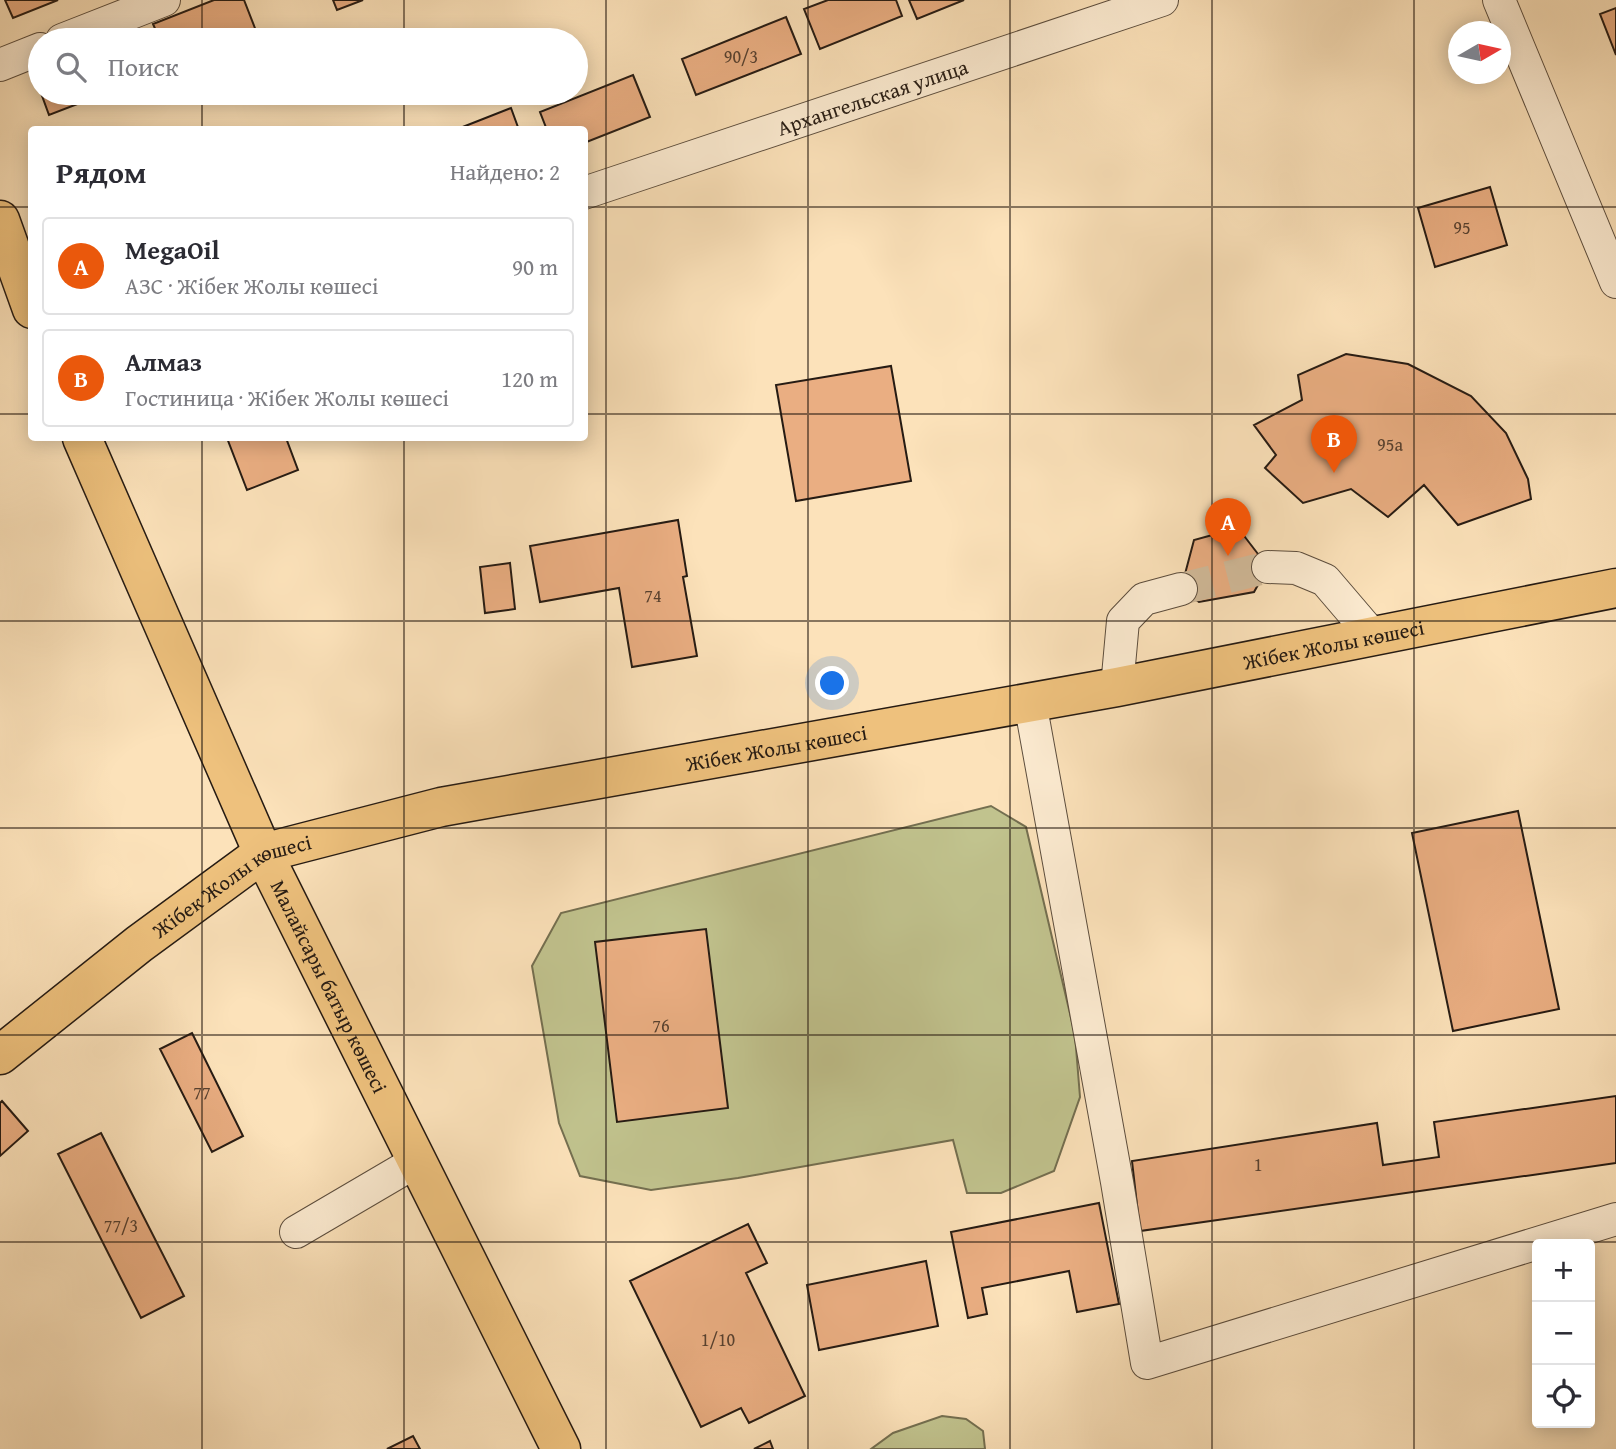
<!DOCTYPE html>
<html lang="ru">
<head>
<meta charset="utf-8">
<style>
	body { margin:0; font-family:"Gentium Book Plus",serif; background:#f7f7f7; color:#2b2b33 }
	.controls { position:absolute; right:21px; bottom:21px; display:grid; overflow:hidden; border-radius:7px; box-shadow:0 4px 18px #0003 }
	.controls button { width:63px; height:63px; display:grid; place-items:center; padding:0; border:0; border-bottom:2px solid #e1e1e2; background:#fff; color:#2b2b33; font:35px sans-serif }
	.compass { position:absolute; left:1448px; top:21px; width:63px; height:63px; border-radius:50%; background:#fff; box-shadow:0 4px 18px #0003; rotate:81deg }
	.you { position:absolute; left:833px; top:684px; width:24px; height:24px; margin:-18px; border:5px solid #fff; border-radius:50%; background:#1a73e8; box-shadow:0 0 0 10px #1a73e833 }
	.badge { display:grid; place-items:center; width:46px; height:46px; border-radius:50%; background:#ea580c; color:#fff; font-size:23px; font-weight:700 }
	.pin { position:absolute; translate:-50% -58px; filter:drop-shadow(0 2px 4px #0008) }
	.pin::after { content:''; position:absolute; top:37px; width:24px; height:21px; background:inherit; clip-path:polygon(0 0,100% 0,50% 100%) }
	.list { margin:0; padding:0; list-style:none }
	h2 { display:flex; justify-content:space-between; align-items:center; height:91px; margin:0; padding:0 28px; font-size:30px }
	h2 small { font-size:23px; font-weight:400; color:#7c7c81 }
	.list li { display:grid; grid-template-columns:46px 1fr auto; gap:21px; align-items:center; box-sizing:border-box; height:98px; margin:0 14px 14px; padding:0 14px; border:2px solid #e1e1e2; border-radius:7px }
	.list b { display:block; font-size:26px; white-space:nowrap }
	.list p { margin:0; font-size:23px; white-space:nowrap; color:#7c7c81 }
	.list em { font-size:23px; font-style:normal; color:#7c7c81 }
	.icon { flex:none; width:38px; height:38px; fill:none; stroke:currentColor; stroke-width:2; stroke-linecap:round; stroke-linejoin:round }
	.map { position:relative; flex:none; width:1616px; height:1449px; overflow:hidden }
	.search { position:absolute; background:#fff; box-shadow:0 4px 18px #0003; left:28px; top:28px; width:560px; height:77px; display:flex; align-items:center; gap:18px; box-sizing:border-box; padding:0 24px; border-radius:38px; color:#7c7c81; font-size:26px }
	.panel { position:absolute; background:#fff; box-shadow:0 4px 18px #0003; left:28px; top:126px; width:560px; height:315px; border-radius:7px }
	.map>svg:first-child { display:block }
</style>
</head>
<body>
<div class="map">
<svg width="1616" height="1449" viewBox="0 0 1616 1449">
	<rect width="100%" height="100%" fill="#fce2ba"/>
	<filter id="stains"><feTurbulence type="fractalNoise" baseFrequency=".00286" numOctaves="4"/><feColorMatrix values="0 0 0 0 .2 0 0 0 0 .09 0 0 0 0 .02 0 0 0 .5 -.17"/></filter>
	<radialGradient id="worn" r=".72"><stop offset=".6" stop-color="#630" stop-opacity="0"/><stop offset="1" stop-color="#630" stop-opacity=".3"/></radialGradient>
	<path fill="#c1c38e" stroke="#746f50" stroke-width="2" d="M 991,806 L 1026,827 L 1075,1035 L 1080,1097 L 1054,1171 L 1001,1193 L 967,1193 L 953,1140 L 738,1178 L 651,1190 L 580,1176 L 559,1123 L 532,966 L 561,913 Z
		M 942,1416 L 966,1419 L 983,1431 L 985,1449 L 871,1449 L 893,1433 Z"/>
	<path fill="#eaae82" stroke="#261b13" stroke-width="2" d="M 5,0 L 58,0 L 13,18 Z
		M 214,0 L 244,0 L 258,36 L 247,40 L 160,40 L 153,24 Z
		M 333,0 L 363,0 L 337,10 Z
		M 828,0 L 896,0 L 902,16 L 820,49 L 804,9 Z
		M 909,0 L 964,0 L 917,19 Z
		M 1616,8 L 1616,55 L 1600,14 Z
		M 786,17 L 801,54 L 696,95 L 682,59 Z
		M 132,32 L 136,40 L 111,40 Z
		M 40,68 L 40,92 L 32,72 Z
		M 633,75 L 650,117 L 584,143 L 584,130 L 547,130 L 540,112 Z
		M 41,93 L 106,93 L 49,115 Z
		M 511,108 L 519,130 L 455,130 Z
		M 1490,187 L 1507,245 L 1435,267 L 1418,208 Z
		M 1346,354 L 1408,364 L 1471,396 L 1506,433 L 1528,479 L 1531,499 L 1458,525 L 1424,485 L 1388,517 L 1351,489 L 1303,503 L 1265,468 L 1276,455 L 1254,425 L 1302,400 L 1298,375 Z
		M 891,366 L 911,481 L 796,501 L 776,385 Z
		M 227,438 L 286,438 L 298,470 L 247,490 Z
		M 678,520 L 687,576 L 683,577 L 697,656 L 632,667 L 619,588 L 540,602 L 530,546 Z
		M 1238,528 L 1268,567 L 1254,592 L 1199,602 L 1181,589 L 1194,540 Z
		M 510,563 L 515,609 L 485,613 L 480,567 Z
		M 1518,811 L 1559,1009 L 1453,1031 L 1412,833 Z
		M 706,929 L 728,1108 L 617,1122 L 595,942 Z
		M 192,1033 L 243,1136 L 212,1152 L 160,1049 Z
		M 1616,1096 L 1616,1163 L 1140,1231 L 1132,1161 L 1377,1123 L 1383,1165 L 1439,1157 L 1434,1122 Z
		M 2,1101 L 28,1131 L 0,1156 L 0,1103 Z
		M 101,1133 L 184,1296 L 141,1318 L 58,1154 Z
		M 1099,1203 L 1119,1304 L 1077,1312 L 1069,1271 L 982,1288 L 987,1314 L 968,1318 L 951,1232 Z
		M 748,1224 L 767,1263 L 746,1273 L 805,1396 L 749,1423 L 741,1408 L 701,1427 L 630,1281 Z
		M 926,1261 L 938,1326 L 819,1350 L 807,1285 Z
		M 413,1436 L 420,1449 L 387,1449 Z
		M 770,1441 L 773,1449 L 754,1449 Z"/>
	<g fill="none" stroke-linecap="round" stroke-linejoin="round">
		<path stroke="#d1ba99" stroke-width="32" stroke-dasharray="32 16" stroke-linecap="butt" d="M 1181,589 L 1268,567"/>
		<g stroke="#5c4d3d" stroke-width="34">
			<g id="minor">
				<path d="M 1499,0 L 1616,282"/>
				<path d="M 62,40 L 164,0"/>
				<path d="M 0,65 L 40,49"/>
				<path id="s1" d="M 584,193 L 1162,0"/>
				<path d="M 1268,567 L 1296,568 L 1325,580 L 1372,635"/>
				<path d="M 1117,687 L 1123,621 L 1144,599 L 1181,589"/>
				<path d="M 1030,702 L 1117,1182 L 1147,1363 L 1616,1219"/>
				<path d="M 296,1232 L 417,1161"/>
			</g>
		</g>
		<g stroke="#261b13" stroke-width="41">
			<path id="major" d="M 0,220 L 32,309
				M 82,438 L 263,853"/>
		</g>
		<g stroke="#261b13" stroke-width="41">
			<g id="highway">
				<path id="s2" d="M 263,853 L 561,1449"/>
				<path id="s3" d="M 0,1055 L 139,944 L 263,853 L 441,807 L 1117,687 L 1616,588"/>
			</g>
		</g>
		<use href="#minor" stroke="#fdecd2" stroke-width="32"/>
		<use href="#major" stroke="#eec17d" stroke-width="38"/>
		<use href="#highway" stroke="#eec17d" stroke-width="38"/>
	</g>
	<path fill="none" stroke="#261b13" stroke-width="2" stroke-opacity="0.55" d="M 202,0 L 202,40M 404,0 L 404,40M 606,0 L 606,1449M 808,0 L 808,1449M 1010,0 L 1010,1449M 1212,0 L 1212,1449M 1414,0 L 1414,1449M 202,93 L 202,130M 404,93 L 404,130M 0,207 L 32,207M 584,207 L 1616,207M 0,414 L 32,414M 584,414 L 1616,414M 202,438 L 202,1449M 404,438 L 404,1449M 0,621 L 1616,621M 0,828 L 1616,828M 0,1035 L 1616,1035M 0,1242 L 1616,1242"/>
	<g text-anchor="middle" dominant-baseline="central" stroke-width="5" stroke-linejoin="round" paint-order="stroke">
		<g font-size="18" fill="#57402f">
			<text x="741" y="56">90/3</text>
			<text x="1462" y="227">95</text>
			<text x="1390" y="444">95а</text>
			<text x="653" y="595">74</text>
			<text x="661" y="1025">76</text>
			<text x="202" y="1092">77</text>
			<text x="1258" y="1164">1</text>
			<text x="121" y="1225">77/3</text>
			<text x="718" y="1339">1/10</text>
		</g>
		<g font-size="21" fill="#261b13" stroke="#fdecd2">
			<text stroke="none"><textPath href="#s1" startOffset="304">Архангельская улица</textPath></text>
			<text stroke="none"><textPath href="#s3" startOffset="1423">Жібек Жолы көшесі</textPath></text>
			<text stroke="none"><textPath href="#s3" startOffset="856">Жібек Жолы көшесі</textPath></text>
			<text stroke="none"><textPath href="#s3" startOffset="289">Жібек Жолы көшесі</textPath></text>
			<text stroke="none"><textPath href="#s2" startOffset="149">Малайсары батыр көшесі</textPath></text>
		</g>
	</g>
	<rect width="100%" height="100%" filter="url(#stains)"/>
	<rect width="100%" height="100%" fill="url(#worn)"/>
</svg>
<div class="controls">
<button>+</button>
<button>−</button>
<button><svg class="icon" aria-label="locate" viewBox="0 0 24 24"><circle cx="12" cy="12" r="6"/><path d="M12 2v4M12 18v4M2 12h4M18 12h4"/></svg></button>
</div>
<svg class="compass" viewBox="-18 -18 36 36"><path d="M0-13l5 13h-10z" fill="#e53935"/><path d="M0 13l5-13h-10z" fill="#7c7c81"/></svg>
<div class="you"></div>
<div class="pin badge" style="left:1228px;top:556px">A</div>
<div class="pin badge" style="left:1334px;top:473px">B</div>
<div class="search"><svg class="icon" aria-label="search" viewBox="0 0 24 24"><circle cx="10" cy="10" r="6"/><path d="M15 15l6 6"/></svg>Поиск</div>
<section class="panel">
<h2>Рядом<small>Найдено: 2</small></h2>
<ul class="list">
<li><span class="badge">A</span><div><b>MegaOil</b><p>АЗС · Жібек Жолы көшесі</p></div><em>90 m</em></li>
<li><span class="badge">B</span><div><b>Алмаз</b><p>Гостиница · Жібек Жолы көшесі</p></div><em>120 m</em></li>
</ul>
</section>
</div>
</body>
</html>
